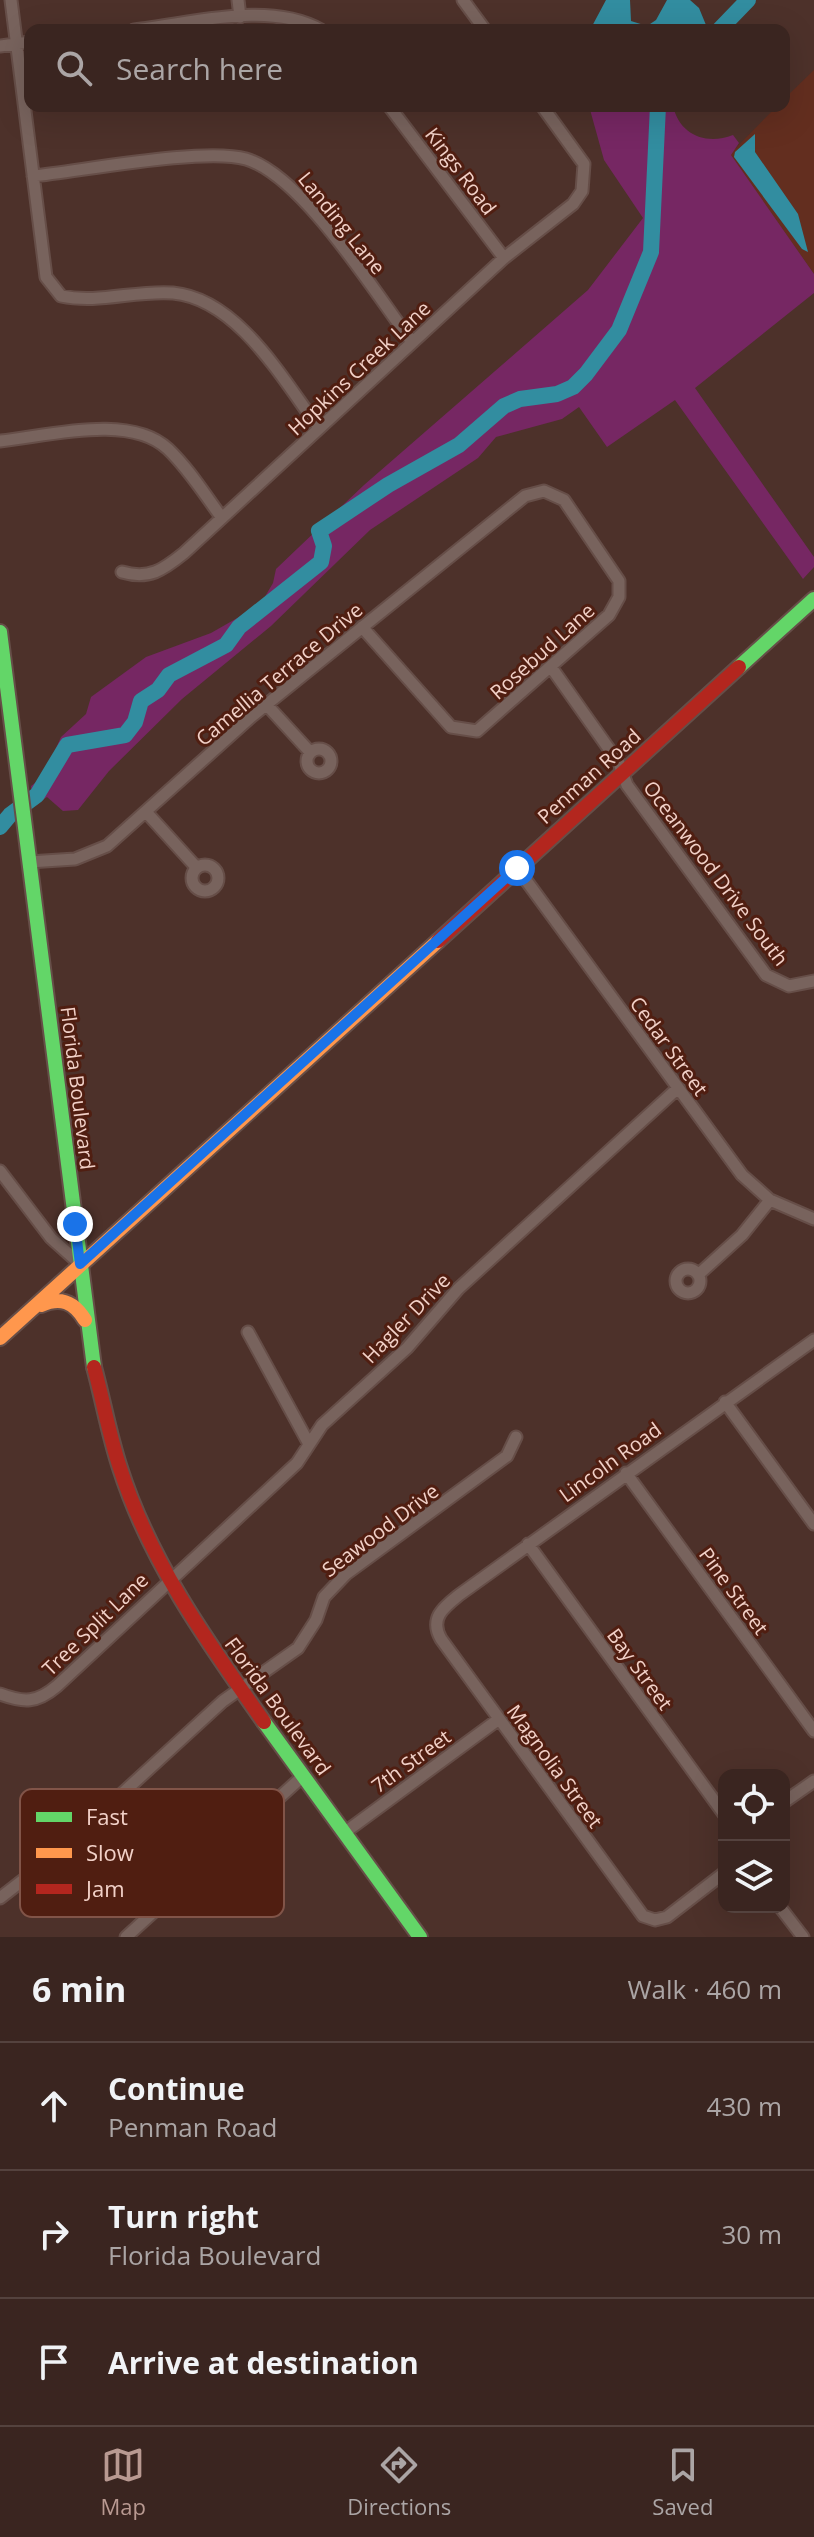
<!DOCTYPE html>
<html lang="en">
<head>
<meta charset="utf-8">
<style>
	body { margin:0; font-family:"Open Sans",sans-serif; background:#45312d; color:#f1f3f6 }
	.controls { position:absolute; right:24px; bottom:24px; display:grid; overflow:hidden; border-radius:16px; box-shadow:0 8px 32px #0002 }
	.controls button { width:72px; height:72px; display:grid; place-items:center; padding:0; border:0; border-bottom:2px solid #54423e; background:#3a2520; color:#f1f3f6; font:40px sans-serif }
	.stop { position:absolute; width:24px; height:24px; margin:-18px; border:6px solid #1a73e8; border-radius:50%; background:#fff }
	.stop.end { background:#1a73e8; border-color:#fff; box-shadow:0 2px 8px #0008 }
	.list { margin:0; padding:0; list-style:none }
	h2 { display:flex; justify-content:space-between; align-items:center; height:104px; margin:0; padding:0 32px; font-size:34px }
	h2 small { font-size:26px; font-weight:400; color:#aba5a5 }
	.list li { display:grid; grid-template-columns:52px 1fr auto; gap:24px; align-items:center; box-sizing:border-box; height:128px; padding:0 32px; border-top:2px solid #54423e }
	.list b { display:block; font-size:30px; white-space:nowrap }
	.list p { margin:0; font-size:26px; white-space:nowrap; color:#aba5a5 }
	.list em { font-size:26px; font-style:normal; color:#aba5a5 }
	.icon { flex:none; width:44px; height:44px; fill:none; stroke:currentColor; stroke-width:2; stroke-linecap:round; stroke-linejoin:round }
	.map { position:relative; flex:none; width:814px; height:1937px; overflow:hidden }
	.search { position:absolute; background:#3a2520; box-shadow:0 8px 32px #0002; left:24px; right:24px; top:24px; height:88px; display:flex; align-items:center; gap:20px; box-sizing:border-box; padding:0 28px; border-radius:16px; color:#aba5a5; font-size:30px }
	.sheet { height:488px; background:#3a2520 }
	nav { display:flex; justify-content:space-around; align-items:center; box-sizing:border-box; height:112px; border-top:2px solid #54423e; background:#3a2520; font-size:22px; color:#aba5a5 }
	nav a { display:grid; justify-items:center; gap:4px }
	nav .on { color:#b89991 }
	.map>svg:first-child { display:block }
</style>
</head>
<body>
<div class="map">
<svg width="814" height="1937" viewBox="0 0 814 1937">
	<rect width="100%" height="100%" fill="#4d312a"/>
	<path fill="#632e1f" d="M 814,70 L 814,274 L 730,154 L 777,106 L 784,106 L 784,99 Z"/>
	<path fill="#762763" d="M 589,106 L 673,106 C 680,136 707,145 733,135 L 739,143 L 731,155 L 814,274 L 814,293 L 695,388 L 814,557 L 814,567 L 803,579 L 675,400 L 607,447 L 579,407 L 562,419 L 496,437 L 478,458 L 370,530 L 271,626 L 182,699 L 109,771 L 78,810 L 63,811 L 47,797 L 33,807 L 31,786 L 43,777 L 61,737 L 86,714 L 91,697 L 146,657 L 211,633 L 239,617 L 263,600 L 273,583 L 276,569 L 364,485 L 588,290 L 643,218 L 604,160 Z"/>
	<path fill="#328da0" d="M 606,0 L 630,0 L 631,21 L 647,26 L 656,20 L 667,0 L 690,0 L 699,8 L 706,25 L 701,30 L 590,30 Z
		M 755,134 L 755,152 L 798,214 L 808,252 L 802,249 L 734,157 L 735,152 Z"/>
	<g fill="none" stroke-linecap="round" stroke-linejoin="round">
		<path stroke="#328da0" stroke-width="16" d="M 719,30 L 748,0
			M 0,827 L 10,815 L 37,795 L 67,745 L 125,735 L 135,722 L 141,701 L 158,690 L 169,675 L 226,645 L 239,627 L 321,562 L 324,546 L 319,531 L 388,485 L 459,445 L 504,406 L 520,399 L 557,394 L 573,387 L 586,374 L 619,330 L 651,252 L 658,106"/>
		<g stroke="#664e48" stroke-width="15">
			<path id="street" d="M 11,0 L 46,277 L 61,296 C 99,304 135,290 173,293 C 238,299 283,380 319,428
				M 238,0 L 240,17
				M 463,0 L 485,30
				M 134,30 C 191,24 268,0 321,30
				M 0,46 L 30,42
				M 389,106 L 504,258
				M 33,176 C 82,171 204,147 246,159 C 303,176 375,293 412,342
				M 0,441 C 48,436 130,413 168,449 C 189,469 205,495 222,518
				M 122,572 C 149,580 163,570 184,553 L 504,258 L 573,204 L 582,191 L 584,164 L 542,106
				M 551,667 L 619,763 L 627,785 L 766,975 L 789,986 L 814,981
				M 266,704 L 310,752
				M307 761a12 12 0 1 1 24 0a12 12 0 1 1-24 0Z
				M 147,813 L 197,868
				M 29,862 L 75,859 L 107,846 L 251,717 L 525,496 L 544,491 L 564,500 L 619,581 L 619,597 L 609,615 L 477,731 L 451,727 L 362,627
				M192 878a13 13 0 1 1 26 0a13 13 0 1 1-26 0Z
				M 517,868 L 742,1175 L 770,1200 L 814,1219
				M 0,1171 L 51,1238 L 80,1264
				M676 1281a12 12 0 1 1 24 0a12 12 0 1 1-24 0Z
				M 699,1274 L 742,1235 L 770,1200
				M 248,1332 L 309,1444
				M 725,1402 L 814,1524
				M 626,1473 L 814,1731
				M 528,1544 L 724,1814
				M 0,1694 C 24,1703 37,1703 57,1686 L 297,1463 L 322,1425 L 407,1348 L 458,1289 L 678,1088
				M 784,1802 L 814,1781
				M 344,1833 L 499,1719
				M 724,1873 L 667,1917 L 655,1920 L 643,1916 L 441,1639 C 429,1618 444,1607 459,1595 L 814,1340
				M 0,1898 L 54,1856 L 223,1701 L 298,1648 L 316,1620 L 324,1597 L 346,1574 L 507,1456 L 516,1437
				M 780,1907 L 803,1937
				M 126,1937 L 303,1776"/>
		</g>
		<g stroke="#664e48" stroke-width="18">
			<path id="fast" d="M 0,632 L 94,1367
				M 739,667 L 814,599
				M 264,1722 L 420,1937"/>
		</g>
		<g stroke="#664e48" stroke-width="18">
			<path id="slow" d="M 41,1305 C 61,1296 74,1302 85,1320
				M 0,1338 L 438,941"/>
		</g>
		<g stroke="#664e48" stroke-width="18">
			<path id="jam" d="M 438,941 L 739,667
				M 94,1367 C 103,1400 109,1435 120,1468 C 150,1562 208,1643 264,1722"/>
		</g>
		<use href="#street" stroke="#78635d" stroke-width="11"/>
		<use href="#fast" stroke="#63d668" stroke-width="14"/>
		<use href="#slow" stroke="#ff974d" stroke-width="14"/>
		<use href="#jam" stroke="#b3261e" stroke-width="14"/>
	</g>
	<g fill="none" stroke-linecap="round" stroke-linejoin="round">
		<path stroke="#1a73e8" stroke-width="10" d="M 75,1224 L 80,1264 L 517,868"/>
	</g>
	<g text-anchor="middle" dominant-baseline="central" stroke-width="6" stroke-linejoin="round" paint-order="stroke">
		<g font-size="20" fill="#f2d1c8" stroke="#501e11">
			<text transform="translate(461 171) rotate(53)">Kings Road</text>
			<text transform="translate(342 223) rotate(51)">Landing Lane</text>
			<text transform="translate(359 368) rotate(-43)">Hopkins Creek Lane</text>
			<text transform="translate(542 651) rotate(-42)">Rosebud Lane</text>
			<text transform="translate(279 674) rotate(-40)">Camellia Terrace Drive</text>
			<text transform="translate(589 776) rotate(-42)">Penman Road</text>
			<text transform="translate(716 873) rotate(53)">Oceanwood Drive South</text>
			<text transform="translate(669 1046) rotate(54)">Cedar Street</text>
			<text transform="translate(78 1088) rotate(83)">Florida Boulevard</text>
			<text transform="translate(406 1318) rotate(-46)">Hagler Drive</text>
			<text transform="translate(610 1462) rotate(-36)">Lincoln Road</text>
			<text transform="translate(380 1530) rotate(-37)">Seawood Drive</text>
			<text transform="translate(734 1591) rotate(54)">Pine Street</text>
			<text transform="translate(95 1624) rotate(-44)">Tree Split Lane</text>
			<text transform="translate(640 1669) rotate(54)">Bay Street</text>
			<text transform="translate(278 1706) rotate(54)">Florida Boulevard</text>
			<text transform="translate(411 1761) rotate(-36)">7th Street</text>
			<text transform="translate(555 1766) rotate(54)">Magnolia Street</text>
		</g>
	</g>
	<rect x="20" y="1789" width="264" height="128" rx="12" fill="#501e11" stroke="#815448" stroke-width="2"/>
	<rect x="36" y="1812" width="36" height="10" fill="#63d668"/>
	<rect x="36" y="1848" width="36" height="10" fill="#ff974d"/>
	<rect x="36" y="1884" width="36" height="10" fill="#b3261e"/>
	<g font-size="22" fill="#f2d1c8">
		<text x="86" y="1825">Fast</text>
		<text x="86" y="1861">Slow</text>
		<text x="86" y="1897">Jam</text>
	</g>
</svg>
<div class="controls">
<button><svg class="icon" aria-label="locate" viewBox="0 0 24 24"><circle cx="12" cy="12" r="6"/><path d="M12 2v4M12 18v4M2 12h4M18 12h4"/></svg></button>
<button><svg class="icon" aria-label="layers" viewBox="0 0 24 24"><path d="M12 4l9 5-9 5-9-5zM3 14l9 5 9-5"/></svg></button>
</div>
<div class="stop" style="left:517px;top:868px"></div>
<div class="stop end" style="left:75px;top:1224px"></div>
<div class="search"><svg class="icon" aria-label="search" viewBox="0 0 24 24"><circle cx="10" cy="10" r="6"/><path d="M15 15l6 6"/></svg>Search here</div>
</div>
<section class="sheet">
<h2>6 min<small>Walk · 460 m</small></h2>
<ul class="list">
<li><svg class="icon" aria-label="ahead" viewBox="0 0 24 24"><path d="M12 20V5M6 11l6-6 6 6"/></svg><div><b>Continue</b><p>Penman Road</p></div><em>430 m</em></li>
<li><svg class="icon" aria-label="right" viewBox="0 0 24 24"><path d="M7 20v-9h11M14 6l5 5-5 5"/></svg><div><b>Turn right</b><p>Florida Boulevard</p></div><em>30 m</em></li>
<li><svg class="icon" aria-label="arrive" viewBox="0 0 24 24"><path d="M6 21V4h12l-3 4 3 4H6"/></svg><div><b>Arrive at destination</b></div></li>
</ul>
</section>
<nav>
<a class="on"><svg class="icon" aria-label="map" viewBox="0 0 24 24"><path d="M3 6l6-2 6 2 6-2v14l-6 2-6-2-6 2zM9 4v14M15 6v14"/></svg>Map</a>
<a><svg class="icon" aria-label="directions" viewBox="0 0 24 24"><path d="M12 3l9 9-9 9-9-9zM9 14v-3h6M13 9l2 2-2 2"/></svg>Directions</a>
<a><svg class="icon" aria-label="saved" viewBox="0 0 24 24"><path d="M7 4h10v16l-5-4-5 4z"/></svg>Saved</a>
</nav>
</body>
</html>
